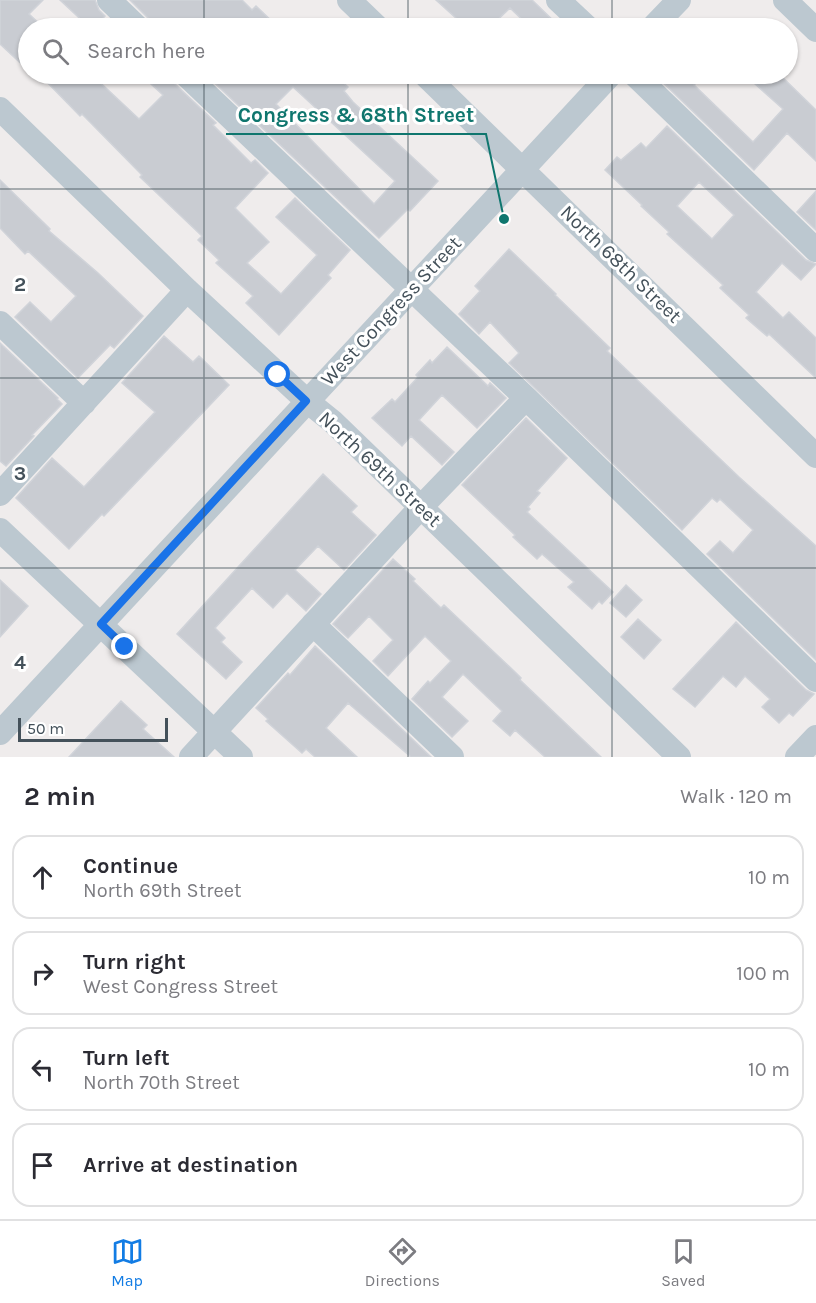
<!DOCTYPE html>
<html lang="en">
<head>
<meta charset="utf-8">
<style>
	body { margin:0; font-family:Karla,sans-serif; background:#f2f2f3; color:#2b2b33 }
	.scale { position:absolute; left:18px; bottom:15px; width:150px; box-sizing:border-box; padding-left:6px; border:3px solid #44515a; border-top:0; font-size:16px; line-height:21px; white-space:nowrap; color:#44515a; -webkit-text-stroke:4px #fff; paint-order:stroke }
	.stop { position:absolute; width:18px; height:18px; margin:-14px; border:4px solid #1a73e8; border-radius:50%; background:#fff }
	.stop.end { background:#1a73e8; border-color:#fff; box-shadow:0 2px 6px #0008 }
	.list { margin:0; padding:0; list-style:none }
	h2 { display:flex; justify-content:space-between; align-items:center; height:78px; margin:0; padding:0 24px; font-size:26px }
	h2 small { font-size:20px; font-weight:400; color:#7c7c81 }
	.list li { display:grid; grid-template-columns:39px 1fr auto; gap:18px; align-items:center; box-sizing:border-box; height:84px; margin:0 12px 12px; padding:0 12px; border:2px solid #e1e1e2; border-radius:18px }
	.list b { display:block; font-size:22px; white-space:nowrap }
	.list p { margin:0; font-size:20px; white-space:nowrap; color:#7c7c81 }
	.list em { font-size:20px; font-style:normal; color:#7c7c81 }
	.icon { flex:none; width:33px; height:33px; fill:none; stroke:currentColor; stroke-width:2; stroke-linecap:round; stroke-linejoin:round }
	.map { position:relative; flex:none; width:816px; height:757px; overflow:hidden }
	.search { position:absolute; background:#fff; box-shadow:0 2px 4px #0004; left:18px; right:18px; top:18px; height:66px; display:flex; align-items:center; gap:15px; box-sizing:border-box; padding:0 21px; border-radius:33px; color:#7c7c81; font-size:22px }
	.sheet { height:462px; background:#fff }
	nav { display:flex; justify-content:space-around; align-items:center; box-sizing:border-box; height:84px; border-top:2px solid #e1e1e2; background:#fff; font-size:16px; color:#7c7c81 }
	nav a { display:grid; justify-items:center; gap:3px }
	nav .on { color:#127ce4 }
	.map>svg:first-child { display:block }
</style>
</head>
<body>
<div class="map">
<svg width="816" height="757" viewBox="0 0 816 757">
	<rect width="100%" height="100%" fill="#efecec"/>
	<path fill="#c9ccd2" stroke="#d0d3d9" stroke-width="1.5" fill-rule="evenodd" d="M 0,0 L 43,0 L 29,14 L 44,28 L 28,28 L 28,70 L 0,44 Z
		M 60,0 L 95,0 L 99,10 L 105,16 L 94,28 L 90,28 Z
		M 130,0 L 242,0 L 252,10 L 256,6 L 279,28 L 158,28 Z
		M 436,0 L 532,0 L 561,28 L 531,28 L 510,8 L 489,28 L 467,28 Z
		M 39,74 L 91,74 L 139,119 L 163,95 L 140,74 L 171,74 L 175,84 L 216,123 L 213,125 L 251,163 L 255,160 L 268,173 L 235,208 L 269,242 L 247,263 L 281,294 L 317,255 L 276,217 L 295,198 L 350,250 L 328,275 L 331,278 L 279,335 L 246,303 L 253,296 L 216,263 L 219,260 L 198,240 L 202,236 L 140,177 L 142,175 L 82,114 L 80,116 Z
		M 205,74 L 334,74 L 348,87 L 344,91 L 353,102 L 438,181 L 410,211 L 408,209 L 379,238 ZM 293,87 L 395,181 L 374,204 L 276,104 Z
		M 654,74 L 705,74 L 694,85 L 753,142 L 783,109 L 744,74 L 779,74 L 816,110 L 816,161 L 787,133 L 754,170 Z
		M 667,126 L 806,260 L 816,264 L 801,280 L 782,263 L 756,292 L 783,318 L 789,312 L 816,338 L 816,378 L 769,334 L 767,336 L 746,318 L 749,315 L 720,288 L 723,285 L 667,234 L 669,232 L 641,206 L 642,205 L 605,170 L 617,157 L 621,160 L 641,143 L 646,148 ZM 699,182 L 734,215 L 712,239 L 677,206 Z
		M 0,180 L 50,229 L 49,231 L 98,273 L 143,316 L 114,348 L 110,345 L 78,378 L 15,317 L 30,302 L 51,322 L 76,296 L 28,251 L 25,254 L 0,228 Z
		M 816,191 L 816,230 L 797,212 Z
		M 509,249 L 556,294 L 555,295 L 610,348 L 607,351 L 632,375 L 739,477 L 816,546 L 816,660 L 707,554 L 720,541 L 733,553 L 753,530 L 720,499 L 717,502 L 712,498 L 682,530 L 509,363 L 519,353 L 490,322 L 479,334 L 459,314 L 480,291 L 475,286 Z
		M 164,336 L 193,362 L 199,356 L 229,385 L 104,516 L 102,514 L 69,549 L 16,498 L 52,458 L 84,487 L 155,412 L 122,383 Z
		M 0,343 L 58,398 L 57,399 L 62,404 L 32,435 L 34,436 L 6,466 L 0,461 Z
		M 447,347 L 488,386 L 490,383 L 506,398 L 477,428 L 442,395 L 419,420 L 454,452 L 442,465 L 411,436 L 402,446 L 372,418 L 392,399 L 395,402 L 418,377 L 416,375 L 430,360 L 432,363 Z
		M 526,418 L 567,458 L 537,491 L 540,493 L 528,507 L 530,509 L 527,512 L 613,592 L 602,604 L 599,601 L 592,609 L 568,587 L 574,582 L 542,554 L 537,559 L 513,537 L 515,535 L 462,485 Z
		M 323,474 L 357,506 L 351,512 L 376,535 L 344,570 L 318,546 L 295,570 L 321,594 L 306,611 L 287,593 L 273,608 L 252,588 L 215,628 L 225,638 L 221,642 L 242,662 L 226,679 L 177,634 Z
		M 393,559 L 415,579 L 413,581 L 441,608 L 444,605 L 514,671 L 521,678 L 520,680 L 601,757 L 545,757 L 515,730 L 510,736 L 493,721 L 502,711 L 463,674 L 442,697 L 468,721 L 452,737 L 412,699 L 428,681 L 430,683 L 451,661 L 425,636 L 388,676 L 373,661 L 393,640 L 369,616 L 348,638 L 333,624 Z
		M 0,580 L 28,606 L 0,637 Z
		M 626,585 L 642,600 L 626,617 L 610,603 Z
		M 638,619 L 661,640 L 644,659 L 621,637 Z
		M 736,622 L 806,690 L 814,694 L 793,716 L 789,713 L 779,723 L 762,707 L 770,699 L 745,676 L 736,687 L 723,676 L 695,707 L 673,689 Z
		M 315,646 L 431,757 L 411,757 L 348,703 L 326,728 L 357,757 L 315,757 L 306,749 L 302,753 L 266,721 L 268,719 L 256,708 L 288,673 L 290,675 Z
		M 121,701 L 147,725 L 143,729 L 174,757 L 69,757 Z"/>
	<g fill="none" stroke-linecap="round" stroke-linejoin="round">
		<path stroke="#bcc8d0" stroke-width="24" d="M 109,0 L 138,28
			M 349,0 L 378,28
			M 558,0 L 588,28
			M 785,0 L 816,30
			M 652,28 L 679,0
			M 185,74 L 526,398 L 816,680
			M 424,74 L 816,456
			M 634,74 L 816,250
			M 0,109 L 187,290 L 307,401 L 333,422 L 679,757
			M 0,323 L 84,403
			M 0,494 L 187,290
			M 0,530 L 241,757
			M 313,624 L 452,757
			M 0,733 L 611,74
			M 191,757 L 421,507 L 526,398
			M 797,757 L 816,737"/>
	</g>
	<g fill="none" stroke-linecap="round" stroke-linejoin="round">
		<path stroke="#1a73e8" stroke-width="8" d="M 125,647 L 101,624 L 306,401 L 278,375"/>
	</g>
	<path fill="none" stroke="#44515a" stroke-width="1.5" stroke-opacity="0.55" d="M 204,0 L 204,28M 408,0 L 408,28M 612,0 L 612,28M 204,74 L 204,757M 408,74 L 408,757M 612,74 L 612,757M 0,189 L 816,189M 0,378 L 816,378M 0,568 L 816,568"/>
	<g text-anchor="middle" dominant-baseline="central" stroke-width="6" stroke-linejoin="round" paint-order="stroke">
		<g font-size="20" fill="#44515a" stroke="#fff">
			<text transform="translate(621 264) rotate(44)">North 68th Street</text>
			<text transform="translate(391 311) rotate(-47)">West Congress Street</text>
			<text transform="translate(380 469) rotate(43)">North 69th Street</text>
		</g>
	</g>
	<g font-size="20" text-anchor="middle" font-weight="bold" fill="#44515a" stroke="#fff" stroke-width="6" stroke-linejoin="round" paint-order="stroke">
		<text x="20" y="291">2</text>
		<text x="20" y="480">3</text>
		<text x="20" y="669">4</text>
	</g>
	<path fill="none" stroke="#0f766e" stroke-width="2" d="M504 219L486 134H226"/>
	<circle fill="#0f766e" stroke="#fff" stroke-width="2" cx="504" cy="219" r="6"/>
	<g font-size="21" text-anchor="middle" font-weight="bold" fill="#0f766e" stroke="#fff" stroke-width="6" stroke-linejoin="round" paint-order="stroke">
		<text x="356" y="122">Congress &amp; 68th Street</text>
	</g>
</svg>
<div class="scale">50 m</div>
<div class="stop" style="left:278px;top:375px"></div>
<div class="stop end" style="left:125px;top:647px"></div>
<div class="search"><svg class="icon" aria-label="search" viewBox="0 0 24 24"><circle cx="10" cy="10" r="6"/><path d="M15 15l6 6"/></svg>Search here</div>
</div>
<section class="sheet">
<h2>2 min<small>Walk · 120 m</small></h2>
<ul class="list">
<li><svg class="icon" aria-label="ahead" viewBox="0 0 24 24"><path d="M12 20V5M6 11l6-6 6 6"/></svg><div><b>Continue</b><p>North 69th Street</p></div><em>10 m</em></li>
<li><svg class="icon" aria-label="right" viewBox="0 0 24 24"><path d="M7 20v-9h11M14 6l5 5-5 5"/></svg><div><b>Turn right</b><p>West Congress Street</p></div><em>100 m</em></li>
<li><svg class="icon" aria-label="left" viewBox="0 0 24 24"><path d="M17 20v-9H6M10 6l-5 5 5 5"/></svg><div><b>Turn left</b><p>North 70th Street</p></div><em>10 m</em></li>
<li><svg class="icon" aria-label="arrive" viewBox="0 0 24 24"><path d="M6 21V4h12l-3 4 3 4H6"/></svg><div><b>Arrive at destination</b></div></li>
</ul>
</section>
<nav>
<a class="on"><svg class="icon" aria-label="map" viewBox="0 0 24 24"><path d="M3 6l6-2 6 2 6-2v14l-6 2-6-2-6 2zM9 4v14M15 6v14"/></svg>Map</a>
<a><svg class="icon" aria-label="directions" viewBox="0 0 24 24"><path d="M12 3l9 9-9 9-9-9zM9 14v-3h6M13 9l2 2-2 2"/></svg>Directions</a>
<a><svg class="icon" aria-label="saved" viewBox="0 0 24 24"><path d="M7 4h10v16l-5-4-5 4z"/></svg>Saved</a>
</nav>
</body>
</html>
